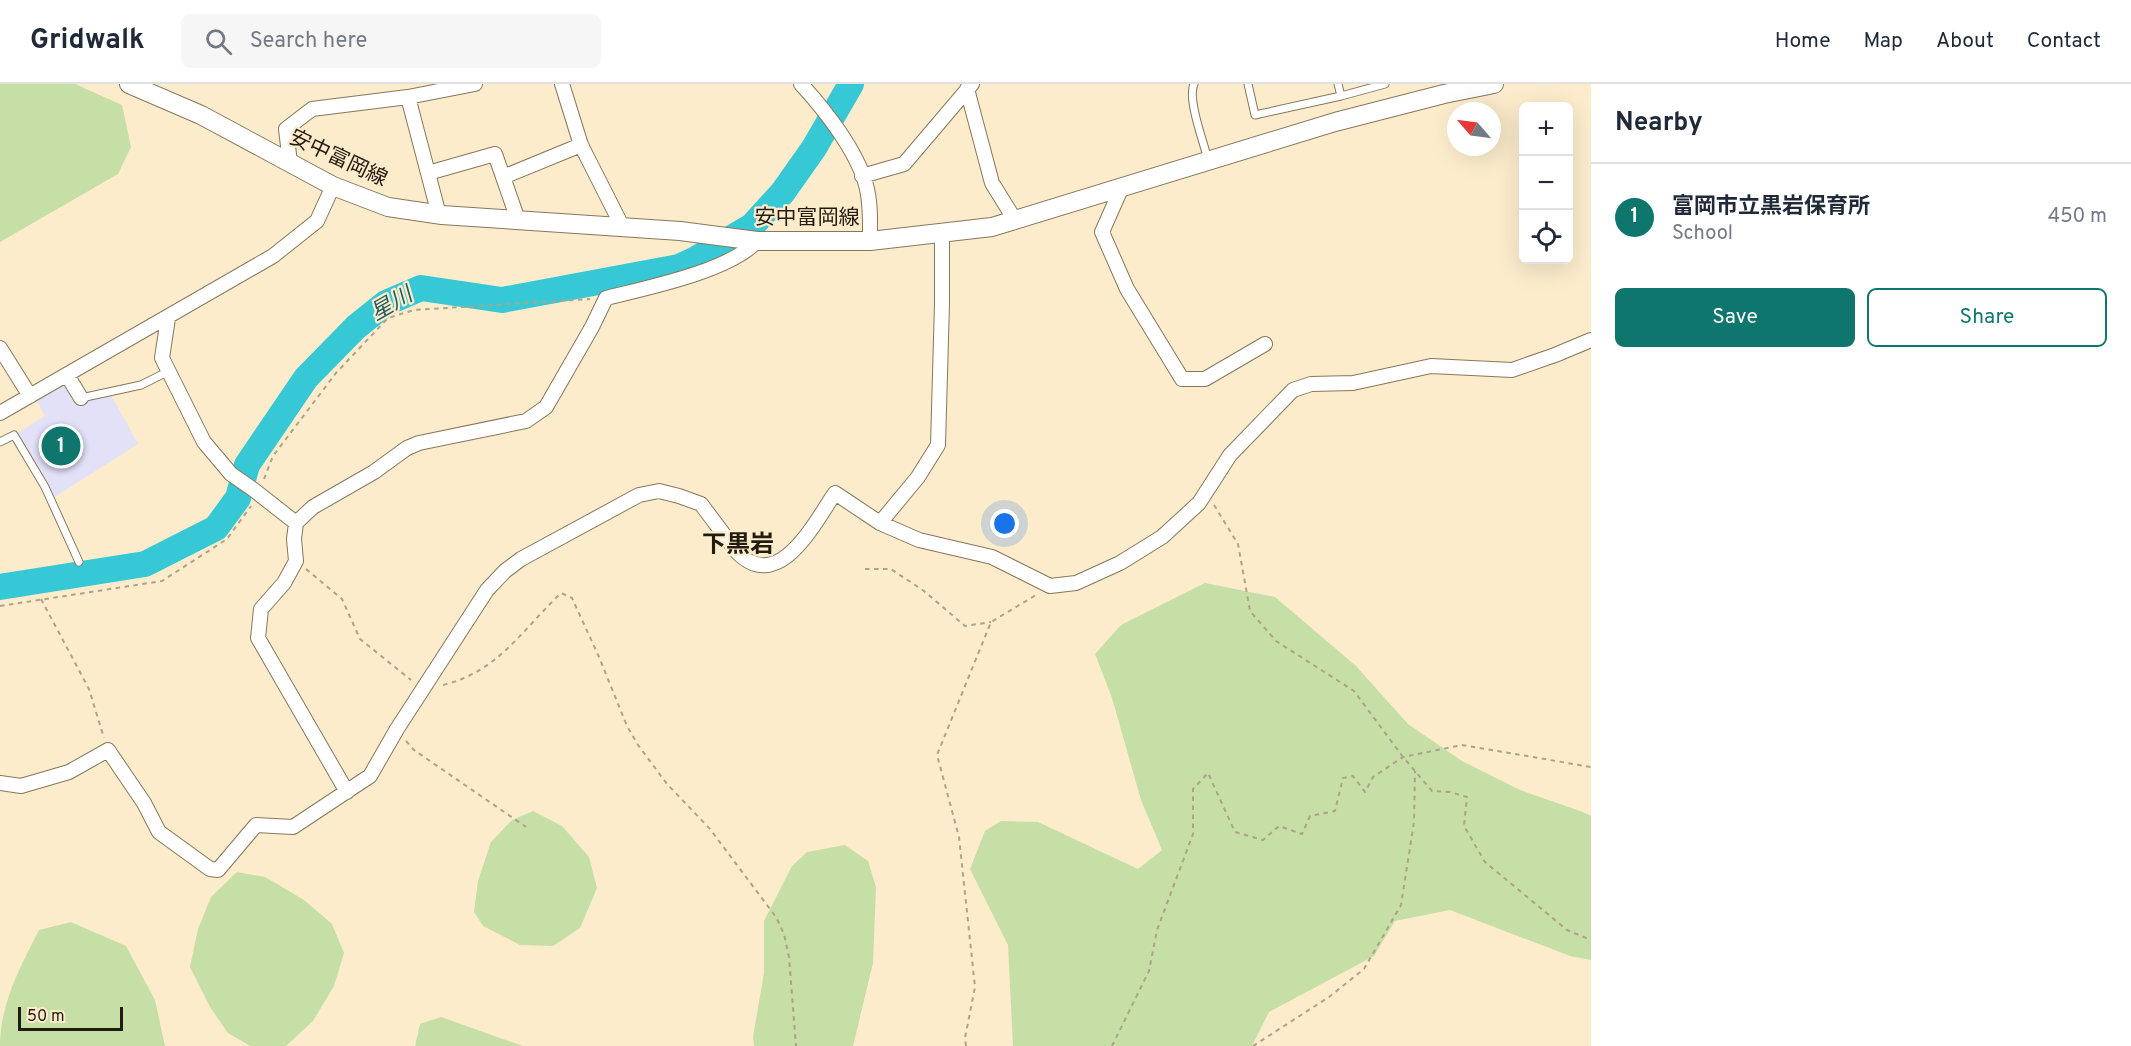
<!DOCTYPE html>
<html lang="en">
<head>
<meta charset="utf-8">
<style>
	body { margin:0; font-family:Overpass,"Noto Sans JP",sans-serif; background:#f6f6f7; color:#1f2937 }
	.controls { position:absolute; right:18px; top:18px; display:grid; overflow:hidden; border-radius:9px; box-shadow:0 6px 24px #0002 }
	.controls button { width:54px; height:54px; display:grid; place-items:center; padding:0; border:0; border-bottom:2px solid #e0e1e3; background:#fff; color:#1f2937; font:30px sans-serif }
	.compass { position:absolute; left:1447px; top:18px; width:54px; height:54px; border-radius:50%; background:#fff; box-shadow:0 6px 24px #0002; rotate:298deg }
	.scale { position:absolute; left:18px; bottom:15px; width:105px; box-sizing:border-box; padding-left:6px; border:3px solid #221c10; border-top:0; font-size:16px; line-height:21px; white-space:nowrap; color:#221c10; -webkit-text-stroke:4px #fceccc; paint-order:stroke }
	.you { position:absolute; left:1005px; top:440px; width:21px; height:21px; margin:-15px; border:4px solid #fff; border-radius:50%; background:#1a73e8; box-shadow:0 0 0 9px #1a73e833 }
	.badge { display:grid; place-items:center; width:39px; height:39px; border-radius:50%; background:#0f766e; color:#fff; font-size:20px; font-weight:700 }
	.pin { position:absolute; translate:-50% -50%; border:3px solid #fff; box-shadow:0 2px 6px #0006 }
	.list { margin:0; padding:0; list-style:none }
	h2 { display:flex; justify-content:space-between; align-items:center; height:78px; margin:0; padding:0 24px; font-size:26px }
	h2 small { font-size:20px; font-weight:400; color:#747a83 }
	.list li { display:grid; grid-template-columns:39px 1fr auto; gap:18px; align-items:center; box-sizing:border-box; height:108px; padding:0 24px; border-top:2px solid #e0e1e3 }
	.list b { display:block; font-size:22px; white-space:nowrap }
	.list p { margin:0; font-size:20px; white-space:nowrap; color:#747a83 }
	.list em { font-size:20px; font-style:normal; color:#747a83 }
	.actions { display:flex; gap:12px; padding:18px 24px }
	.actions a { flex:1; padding:14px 0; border:2px solid #0f766e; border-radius:9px; text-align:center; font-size:21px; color:#0f766e }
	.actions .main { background:#0f766e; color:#fff }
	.icon { flex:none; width:33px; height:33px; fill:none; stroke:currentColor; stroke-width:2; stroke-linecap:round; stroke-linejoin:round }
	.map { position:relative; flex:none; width:1591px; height:962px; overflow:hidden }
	header { display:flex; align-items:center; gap:36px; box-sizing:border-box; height:84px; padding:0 30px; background:#fff; border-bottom:2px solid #e0e1e3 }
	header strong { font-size:28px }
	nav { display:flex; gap:33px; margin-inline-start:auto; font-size:21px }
	.search { width:420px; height:54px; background:#f6f6f7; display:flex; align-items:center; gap:15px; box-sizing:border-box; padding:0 21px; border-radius:9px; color:#747a83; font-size:22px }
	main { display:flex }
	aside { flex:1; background:#fff }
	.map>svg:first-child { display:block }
</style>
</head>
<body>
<header>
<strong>Gridwalk</strong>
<div class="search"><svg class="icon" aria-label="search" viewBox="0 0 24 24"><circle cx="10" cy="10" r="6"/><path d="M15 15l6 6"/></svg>Search here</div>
<nav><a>Home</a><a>Map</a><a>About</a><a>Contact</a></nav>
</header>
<main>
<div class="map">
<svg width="1591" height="962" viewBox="0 0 1591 962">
	<rect width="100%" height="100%" fill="#fceccc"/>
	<path fill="#e3e1f7" d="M 66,300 L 76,318 L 111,311 L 138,360 L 53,414 L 50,403 L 17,349 L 45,332 L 37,317 Z"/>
	<path fill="#c5dfa6" d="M 0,0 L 75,0 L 122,21 L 131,63 L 118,90 L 0,158 Z
		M 1205,499 L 1275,513 L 1356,582 L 1408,640 L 1462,677 L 1520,706 L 1583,728 L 1591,732 L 1591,876 L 1570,872 L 1450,826 L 1395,837 L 1374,872 L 1269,928 L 1252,962 L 1013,962 L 1008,861 L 970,785 L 985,747 L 1001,737 L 1038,738 L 1138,785 L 1162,766 L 1141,716 L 1112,614 L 1095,570 L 1121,541 Z
		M 533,727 L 562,742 L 589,773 L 597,804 L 580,844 L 553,862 L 520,861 L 483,842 L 474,828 L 478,797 L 491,758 L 512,736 Z
		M 845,761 L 868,777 L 876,803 L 873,879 L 853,962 L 754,962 L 753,953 L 764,889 L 764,837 L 792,782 L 807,768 Z
		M 237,788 L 265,793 L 304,816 L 332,840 L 344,869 L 334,902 L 313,937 L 286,962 L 250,962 L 228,949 L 210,923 L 190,883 L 198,845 L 211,813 Z
		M 71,838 L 126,862 L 155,916 L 165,962 L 0,962 C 0,920 20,883 39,846 Z
		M 441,933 L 523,962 L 415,962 L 420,940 Z"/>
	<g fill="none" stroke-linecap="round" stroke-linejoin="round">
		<path stroke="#36c8d5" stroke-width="26" d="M 0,503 L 145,480 L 216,444 L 238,414 L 247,381 L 306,294 L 356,243 L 386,219 L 421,204 L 502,216 L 679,183 L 696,175 L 752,142 L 783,108 L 814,64 L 851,0"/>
		<g stroke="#86775b" stroke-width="9">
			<path id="service" d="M 1194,0 C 1187,15 1204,59 1208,76
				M 1248,0 L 1255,31 L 1341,12 L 1385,0
				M 1338,0 L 1341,12
				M 81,314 L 141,301 L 169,287
				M 0,358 L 14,351 L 45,403 L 79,478"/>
		</g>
		<g stroke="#86775b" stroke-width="16">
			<path id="minor" d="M 562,0 L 581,61 L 623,144
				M 801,0 C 825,26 857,67 866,101 C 871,119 870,139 870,157
				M 967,5 L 992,99 L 1015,136
				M 408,13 L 439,131
				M 290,79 L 286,45 L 312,25 L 408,13 L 475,0
				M 428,89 L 495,70 L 518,136
				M 862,92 L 904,80 L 972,0
				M 503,93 L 581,61
				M 1121,105 L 1102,148 L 1127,205 L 1182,295 L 1205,295 L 1265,260
				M 168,234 L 162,274 L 204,358 L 231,390 L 254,406 L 296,439
				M 0,264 L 30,312
				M 67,291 L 81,314
				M 0,329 L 273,172 L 317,137 L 333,102
				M 880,439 L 918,393 L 938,361 L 942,219 L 942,150
				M 0,699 L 21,702 L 69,688 L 108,666 L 144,719 L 159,748 L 210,785 L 218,786 L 256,741 L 293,743 L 370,692 L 397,645 L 487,506 L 505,487 L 521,475 L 639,411 L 659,407 L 679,412 L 701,420 L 737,468 C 779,511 815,438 835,409 L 880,439 L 919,456 L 992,473 L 1050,502 L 1076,499 L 1120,479 L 1162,453 L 1199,419 L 1230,371 L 1293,306 L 1311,300 L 1353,299 L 1431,282 L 1512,286 L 1555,271 L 1591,256
				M 347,708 L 258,554 L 261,525 L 284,499 L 296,477 L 294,455 L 296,439 L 313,423 L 374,388 L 407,364 L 419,359 L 526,337 L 546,323 L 592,243 L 606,214 C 646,204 730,187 757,157"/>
		</g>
		<g stroke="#86775b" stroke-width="20">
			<path id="secondary" d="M 129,0 L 201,31 L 333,102 L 388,123 L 442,131 L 680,147 L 757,157 L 870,157 L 992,143 L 1335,38 L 1444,10 L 1494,0"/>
		</g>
		<path stroke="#afa289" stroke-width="2" stroke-dasharray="4.5 4.5" stroke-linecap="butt" d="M 264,395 L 273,372 L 336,289 L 388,234 L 414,226 L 590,215
			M 1214,421 L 1238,460 L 1250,527 L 1276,557 L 1354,607 L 1403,673 L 1432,707 L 1450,708 L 1467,713 L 1464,742 L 1485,778 L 1567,846 L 1591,856
			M 306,485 L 342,515 L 360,555 L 411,596
			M 865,485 L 891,485 L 924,507 L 965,542 L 991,538
			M 41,515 L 89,605 L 104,654
			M 0,522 L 162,497 L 227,455 L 251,422
			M 443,601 C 498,588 523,545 561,509 L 572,514 L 599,573 L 627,642 L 638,661 L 667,700 L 710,745 L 776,833 L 784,850 L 789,873 L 796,962
			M 406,657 L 414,666 L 526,743
			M 966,962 L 965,954 L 975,903 L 959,753 L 937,671 L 991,538 L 1036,511
			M 1112,962 L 1149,887 L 1157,846 L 1193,750 L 1193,705 L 1208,689 L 1235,748 L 1263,756 L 1279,742 L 1302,750 L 1310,732 L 1335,727 L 1343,694 L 1353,692 L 1365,708 L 1373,693 L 1403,673 L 1462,661 L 1591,683
			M 1253,962 L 1329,913 L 1364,885 L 1401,821 L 1414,738 L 1415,687"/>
		<use href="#service" stroke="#fff" stroke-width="7"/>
		<use href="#minor" stroke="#fff" stroke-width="14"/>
		<use href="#secondary" stroke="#fff" stroke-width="18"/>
	</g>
	<g text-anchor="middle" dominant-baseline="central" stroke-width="4.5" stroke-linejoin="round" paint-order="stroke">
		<g font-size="21" fill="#221c10" stroke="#fceccc">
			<text transform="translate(338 75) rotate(25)">安中富岡線</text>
			<text x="807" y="134">安中富岡線</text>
		</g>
		<g font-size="22" font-style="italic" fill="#225b60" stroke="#fceccc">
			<text transform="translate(392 221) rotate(-30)">星川</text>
		</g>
		<g font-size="24" font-weight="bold" fill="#221c10" stroke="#fceccc">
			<text x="738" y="462">下黒岩</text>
		</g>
	</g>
</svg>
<div class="controls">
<button>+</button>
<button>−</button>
<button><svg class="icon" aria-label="locate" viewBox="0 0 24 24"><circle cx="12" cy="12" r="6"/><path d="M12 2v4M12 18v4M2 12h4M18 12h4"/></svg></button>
</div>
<svg class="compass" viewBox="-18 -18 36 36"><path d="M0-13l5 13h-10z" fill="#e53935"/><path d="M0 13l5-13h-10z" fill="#747a83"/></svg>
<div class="scale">50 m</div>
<div class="you"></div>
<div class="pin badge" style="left:61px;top:362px">1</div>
</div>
<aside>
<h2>Nearby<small></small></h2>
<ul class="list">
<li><span class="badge">1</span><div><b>富岡市立黒岩保育所</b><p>School</p></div><em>450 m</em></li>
</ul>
<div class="actions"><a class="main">Save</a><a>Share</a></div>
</aside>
</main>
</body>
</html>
